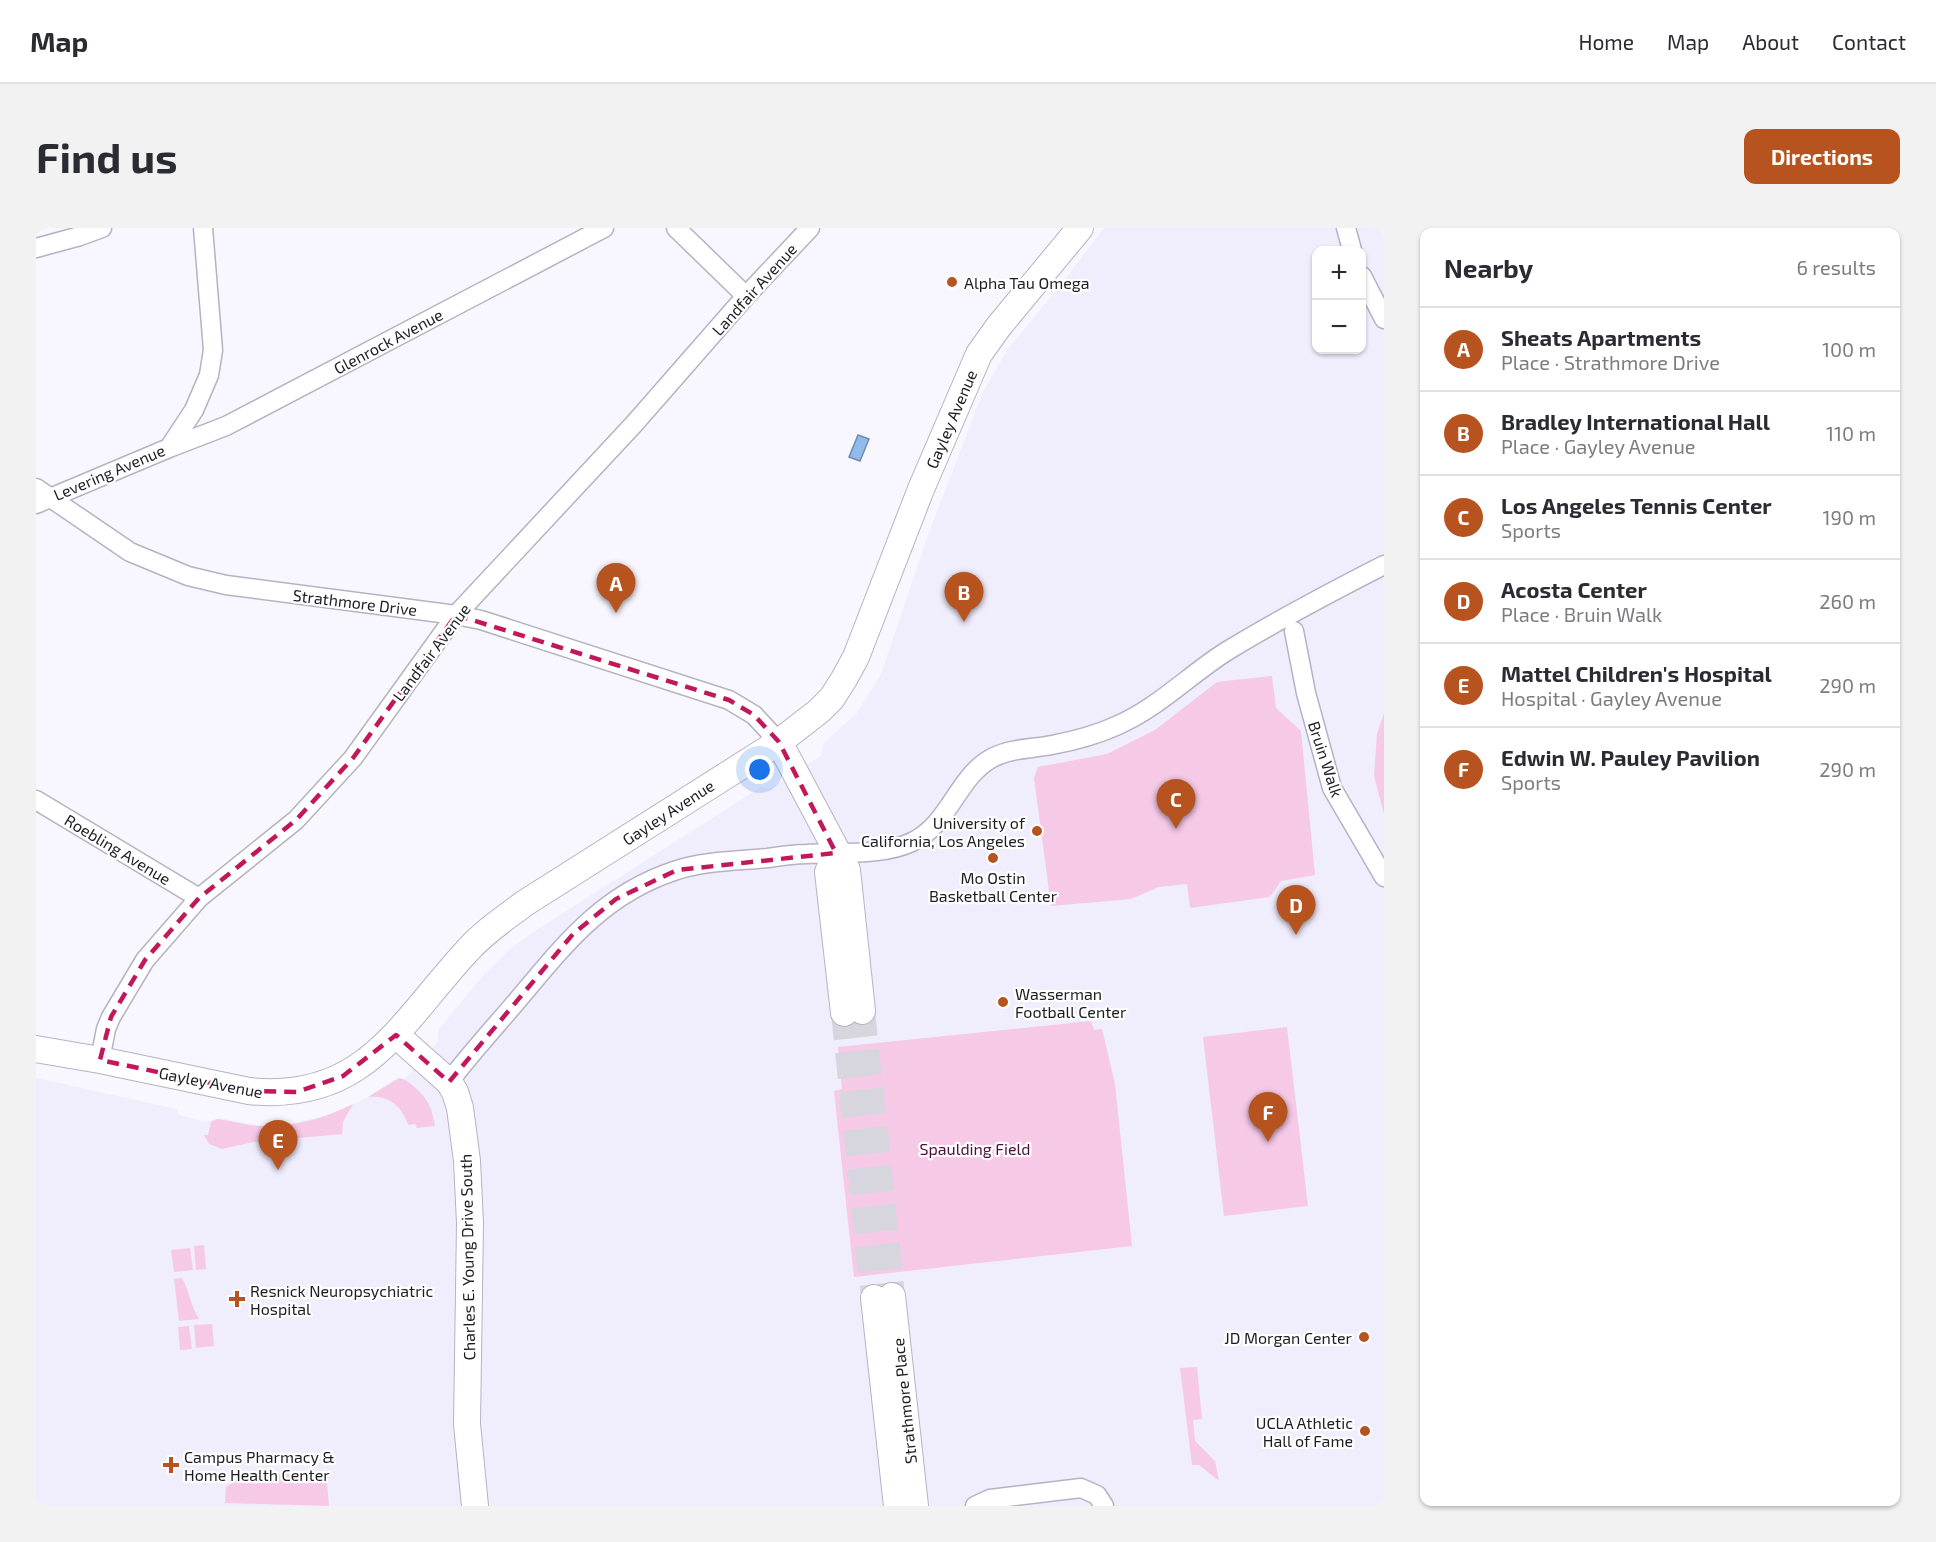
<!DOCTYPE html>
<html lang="en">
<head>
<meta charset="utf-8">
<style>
	body { margin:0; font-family:"Exo 2",sans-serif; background:#f2f2f3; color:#2b2b33 }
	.controls { position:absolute; right:18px; top:18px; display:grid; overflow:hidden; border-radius:12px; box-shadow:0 2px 4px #0004 }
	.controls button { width:54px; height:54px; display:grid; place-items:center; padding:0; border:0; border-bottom:2px solid #e1e1e2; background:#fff; color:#2b2b33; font:30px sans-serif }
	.you { position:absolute; left:724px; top:542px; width:21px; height:21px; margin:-15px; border:4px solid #fff; border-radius:50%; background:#1a73e8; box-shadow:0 0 0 9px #1a73e833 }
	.badge { display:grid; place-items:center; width:39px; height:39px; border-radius:50%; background:#b7531f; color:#fff; font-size:20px; font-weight:700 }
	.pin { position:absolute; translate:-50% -50px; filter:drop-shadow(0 2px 3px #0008) }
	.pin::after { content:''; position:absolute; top:32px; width:21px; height:18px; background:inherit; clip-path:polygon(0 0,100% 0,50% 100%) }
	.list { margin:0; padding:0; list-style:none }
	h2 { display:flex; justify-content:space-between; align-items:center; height:78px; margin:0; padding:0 24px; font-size:26px }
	h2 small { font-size:20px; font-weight:400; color:#7c7c81 }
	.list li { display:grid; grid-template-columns:39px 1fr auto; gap:18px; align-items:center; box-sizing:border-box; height:84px; padding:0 24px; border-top:2px solid #e1e1e2 }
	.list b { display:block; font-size:22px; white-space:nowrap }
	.list p { margin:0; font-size:20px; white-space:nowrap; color:#7c7c81 }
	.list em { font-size:20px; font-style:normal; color:#7c7c81 }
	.map { position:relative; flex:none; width:1348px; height:1278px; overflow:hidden; border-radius:12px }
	header { display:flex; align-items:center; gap:36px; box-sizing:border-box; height:84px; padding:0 30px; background:#fff; border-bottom:2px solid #e1e1e2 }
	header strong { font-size:28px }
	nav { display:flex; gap:33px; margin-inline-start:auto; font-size:21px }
	.intro { display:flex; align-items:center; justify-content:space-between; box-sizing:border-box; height:144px; padding:0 36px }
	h1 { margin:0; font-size:42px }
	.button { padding:15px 27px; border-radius:12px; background:#b7531f; color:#fff; font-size:21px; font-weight:700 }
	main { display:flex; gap:36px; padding:0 36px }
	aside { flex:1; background:#fff; border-radius:12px; box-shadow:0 2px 4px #0004 }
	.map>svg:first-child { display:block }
</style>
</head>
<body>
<header>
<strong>Map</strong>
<nav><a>Home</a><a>Map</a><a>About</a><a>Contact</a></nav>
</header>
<div class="intro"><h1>Find us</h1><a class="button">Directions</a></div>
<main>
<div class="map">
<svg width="1348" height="1278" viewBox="0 0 1348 1278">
	<rect width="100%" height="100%" fill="#f8f7ff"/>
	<path fill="#f0edfd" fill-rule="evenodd" d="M 1068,0 L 1348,0 L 1348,1278 L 0,1278 L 0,850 L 141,881 L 143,887 L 170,894 L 184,890 L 226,898 L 249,897 L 294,887 L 332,869 L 358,852 L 368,851 L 402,813 L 402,802 L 449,745 L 474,721 L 497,704 L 725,559 L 735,560 L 785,528 L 787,516 L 821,485 L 845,446 L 892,307 L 947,164 L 971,122 L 1024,58 ZM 1280,22 L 1326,22 L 1326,122 L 1280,122 Z"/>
	<path fill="#f6c9e7" d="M 1236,448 L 1240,480 L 1265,503 L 1279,647 L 1245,653 L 1234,669 L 1154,680 L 1151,656 L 1123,659 L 1095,671 L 1015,678 L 998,550 L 1002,539 L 1071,526 L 1119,502 L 1181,454 Z
		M 1348,485 L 1348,586 L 1338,548 L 1341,506 Z
		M 1055,793 L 1058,802 L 1066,801 L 1079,856 L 1096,1018 L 818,1049 L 798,863 L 806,861 L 802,819 Z
		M 1251,799 L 1272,978 L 1188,988 L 1167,809 Z
		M 363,850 C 369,851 371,853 376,857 C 391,869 396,879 399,898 L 381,900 L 379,896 L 372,897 C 366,878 353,867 332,869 Z
		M 317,876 L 307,894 L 306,906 L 218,914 L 186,921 L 173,916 L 168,907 L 172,907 L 175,894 L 181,891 C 196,893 212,898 227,898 C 259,899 289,890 317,876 Z
		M 168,1017 L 170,1041 L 160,1042 L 158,1018 Z
		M 154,1020 L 157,1042 L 138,1044 L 135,1022 Z
		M 146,1050 C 153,1063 155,1078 163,1091 L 143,1093 L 138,1051 Z
		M 176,1096 L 178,1118 L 160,1120 L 158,1097 Z
		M 153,1098 L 156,1121 L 144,1122 L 142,1099 Z
		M 1161,1139 L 1166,1191 L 1157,1192 L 1159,1213 L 1179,1233 L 1183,1253 L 1163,1237 L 1156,1237 L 1144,1140 Z
		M 266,1244 L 277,1244 L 287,1248 L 291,1255 L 293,1278 L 189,1275 L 190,1259 L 201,1251 Z"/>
	<path fill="#90bbea" stroke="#6e8cae" stroke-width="1.5" d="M 822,207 L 833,211 L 824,233 L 813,229 Z"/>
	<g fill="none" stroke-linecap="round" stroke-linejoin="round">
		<path stroke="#d7d6de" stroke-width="26" stroke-dasharray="26 13" stroke-linecap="butt" d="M 826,783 L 856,1068
			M 808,785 L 838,1070"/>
		<g stroke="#b5b2c4" stroke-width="21">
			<path id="street" d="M 640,0 L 710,68
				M 1310,0 L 1316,22
				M 0,20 L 44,8 L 66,0
				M 1326,48 L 1348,91
				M 133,220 L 190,198 L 568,0
				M 0,260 L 94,324 L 152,348 L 190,357 L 420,387 L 445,392 L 693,472 L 718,487 L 743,514
				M 0,276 L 133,220 L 158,182 L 173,147 L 177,122 L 167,0
				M 1258,403 L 1270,465 L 1296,560 L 1348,649
				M 0,572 L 163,670
				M 64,832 L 70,801 L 75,789 L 109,732 L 163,670 L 260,592 L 317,530 L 420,387 L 598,196 L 710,68 L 774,0
				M 413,854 C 434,826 458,800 481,773 C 528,717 566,667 638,643 C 667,633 701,633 732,630 C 745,628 758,626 771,626 C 803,624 847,628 876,614 C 914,596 921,549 956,530 C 975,520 995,521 1016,517 C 1037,513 1060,507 1080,498 C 1122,480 1153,447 1191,423 C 1242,392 1295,364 1348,337
				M 939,1278 L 954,1271 L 1045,1260 L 1061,1267 L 1068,1278"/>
		</g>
		<g stroke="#b5b2c4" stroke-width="28">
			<path id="secondary" d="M 743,514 L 811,642 L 826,783
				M 800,625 L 792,644 L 808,785
				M 360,807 L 413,854 L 419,864 L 424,880 L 431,933 L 434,995 L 431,1196 L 439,1278
				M 0,821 L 64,832 L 213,863 C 329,875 364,795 432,722 C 448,704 469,690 489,675 L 743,514 L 783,483 L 796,470 L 808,451 L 820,429 L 885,261 L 943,126 L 963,98 L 1044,0
				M 856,1068 L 879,1278
				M 838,1070 L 861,1278"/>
		</g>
		<use href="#street" stroke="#fff" stroke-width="18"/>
		<use href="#secondary" stroke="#fff" stroke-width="26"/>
	</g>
	<path fill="none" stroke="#c2185b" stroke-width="4.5" stroke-dasharray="12 8" stroke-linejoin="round" d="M 420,387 L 693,472 L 718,487 L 743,514 L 800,625 L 641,642 L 580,671 L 537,706 L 413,854 L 360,807 L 307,848 L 261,864 L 213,863 L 64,832 L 75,789 L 109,732 L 163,670 L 260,592 L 317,530 Z"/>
	<g fill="#b7531f" stroke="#fff" stroke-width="2">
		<circle cx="916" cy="54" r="6"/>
		<circle cx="1001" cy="603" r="6"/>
		<circle cx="957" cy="630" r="6"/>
		<circle cx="967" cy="774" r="6"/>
		<path d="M198 1062h6v6h6v6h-6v6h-6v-6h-6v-6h6z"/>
		<circle cx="1328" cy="1109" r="6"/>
		<circle cx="1329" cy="1203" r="6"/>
		<path d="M132 1228h6v6h6v6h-6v6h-6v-6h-6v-6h6z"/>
	</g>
	<g text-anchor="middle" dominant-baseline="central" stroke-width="4.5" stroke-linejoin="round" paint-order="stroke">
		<g font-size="16" fill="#1e1d23" stroke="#fff" text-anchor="start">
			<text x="928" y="54">Alpha Tau Omega</text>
			<text x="989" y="594" text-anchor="end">University of<tspan x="989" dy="18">California, Los Angeles</tspan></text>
			<text x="957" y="649" text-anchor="middle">Mo Ostin<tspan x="957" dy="18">Basketball Center</tspan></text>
			<text x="979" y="765">Wasserman<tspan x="979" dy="18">Football Center</tspan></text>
			<text x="214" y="1062">Resnick Neuropsychiatric<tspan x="214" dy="18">Hospital</tspan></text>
			<text x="1316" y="1109" text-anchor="end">JD Morgan Center</text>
			<text x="1317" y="1194" text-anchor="end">UCLA Athletic<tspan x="1317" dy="18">Hall of Fame</tspan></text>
			<text x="148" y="1228">Campus Pharmacy &amp;<tspan x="148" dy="18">Home Health Center</tspan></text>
		</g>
		<g font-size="16" fill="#1e1d23" stroke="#fff">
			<text transform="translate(718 61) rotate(-48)">Landfair Avenue</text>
			<text transform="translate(352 113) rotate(-28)">Glenrock Avenue</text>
			<text transform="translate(915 191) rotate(-67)">Gayley Avenue</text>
			<text transform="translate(73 244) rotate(-23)">Levering Avenue</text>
			<text transform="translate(319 374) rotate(7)">Strathmore Drive</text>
			<text transform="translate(395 424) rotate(-53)">Landfair Avenue</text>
			<text transform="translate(1290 531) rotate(72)">Bruin Walk</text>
			<text transform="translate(632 584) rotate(-33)">Gayley Avenue</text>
			<text transform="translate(82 621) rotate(31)">Roebling Avenue</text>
			<text transform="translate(175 854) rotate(11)">Gayley Avenue</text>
			<text transform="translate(431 1029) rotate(-91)">Charles E. Young Drive South</text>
			<text transform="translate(868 1173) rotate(-96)">Strathmore Place</text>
		</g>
		<g font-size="16" fill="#4e0d3f" stroke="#fff">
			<text x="939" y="920">Spaulding Field</text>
		</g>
	</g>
</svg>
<div class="controls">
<button>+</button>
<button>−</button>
</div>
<div class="you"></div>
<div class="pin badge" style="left:580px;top:385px">A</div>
<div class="pin badge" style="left:928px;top:394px">B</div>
<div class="pin badge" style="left:1140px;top:601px">C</div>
<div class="pin badge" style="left:1260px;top:707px">D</div>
<div class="pin badge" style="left:242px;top:942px">E</div>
<div class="pin badge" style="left:1232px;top:914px">F</div>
</div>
<aside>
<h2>Nearby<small>6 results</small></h2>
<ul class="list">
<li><span class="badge">A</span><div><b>Sheats Apartments</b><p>Place · Strathmore Drive</p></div><em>100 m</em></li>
<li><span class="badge">B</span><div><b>Bradley International Hall</b><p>Place · Gayley Avenue</p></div><em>110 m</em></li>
<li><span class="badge">C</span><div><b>Los Angeles Tennis Center</b><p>Sports</p></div><em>190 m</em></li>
<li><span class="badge">D</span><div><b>Acosta Center</b><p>Place · Bruin Walk</p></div><em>260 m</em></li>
<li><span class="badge">E</span><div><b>Mattel Children's Hospital</b><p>Hospital · Gayley Avenue</p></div><em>290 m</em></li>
<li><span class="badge">F</span><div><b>Edwin W. Pauley Pavilion</b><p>Sports</p></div><em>290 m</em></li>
</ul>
</aside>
</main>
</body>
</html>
